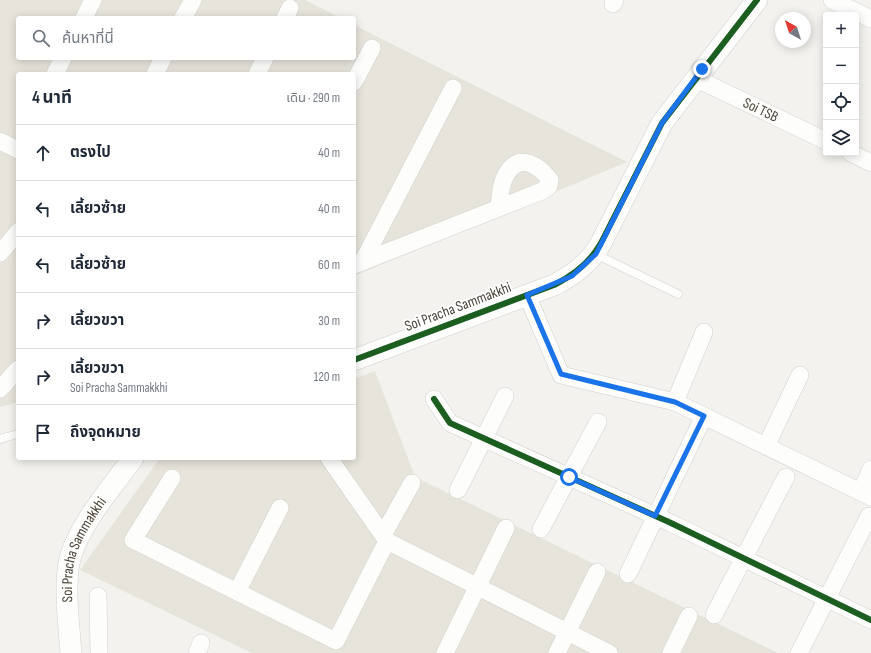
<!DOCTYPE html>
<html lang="th">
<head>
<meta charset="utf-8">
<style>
	body { margin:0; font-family:"Sofia Sans Condensed","Noto Sans Thai",sans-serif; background:#f2f2f3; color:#1f2937 }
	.controls { position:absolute; right:12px; top:12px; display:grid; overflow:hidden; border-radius:4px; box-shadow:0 2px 10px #0003 }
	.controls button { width:36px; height:36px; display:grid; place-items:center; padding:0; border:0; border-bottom:1px solid #e0e1e3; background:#fff; color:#1f2937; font:20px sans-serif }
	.compass { position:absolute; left:775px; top:12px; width:36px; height:36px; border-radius:50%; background:#fff; box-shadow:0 2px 10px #0003; rotate:321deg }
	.stop { position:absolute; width:12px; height:12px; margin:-9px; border:3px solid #1a73e8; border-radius:50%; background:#fff }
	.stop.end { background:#1a73e8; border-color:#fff; box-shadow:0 1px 4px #0008 }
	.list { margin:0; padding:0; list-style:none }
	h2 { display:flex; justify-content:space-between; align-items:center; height:52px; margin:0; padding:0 16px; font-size:17px }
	h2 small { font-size:13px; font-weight:400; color:#747a83 }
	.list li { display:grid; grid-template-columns:26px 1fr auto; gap:12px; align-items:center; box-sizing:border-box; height:56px; padding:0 16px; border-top:1px solid #e0e1e3 }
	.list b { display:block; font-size:15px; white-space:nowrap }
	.list p { margin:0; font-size:13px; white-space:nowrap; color:#747a83 }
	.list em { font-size:13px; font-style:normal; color:#747a83 }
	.icon { flex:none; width:22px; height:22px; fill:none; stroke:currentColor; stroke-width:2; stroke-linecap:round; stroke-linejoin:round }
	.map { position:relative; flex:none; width:871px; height:653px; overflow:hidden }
	.search { position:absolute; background:#fff; box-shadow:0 2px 10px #0003; left:16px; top:16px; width:340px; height:44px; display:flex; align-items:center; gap:10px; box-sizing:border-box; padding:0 14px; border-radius:4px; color:#747a83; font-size:15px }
	.panel { position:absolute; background:#fff; box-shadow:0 2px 10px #0003; left:16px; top:72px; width:340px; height:388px; border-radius:4px }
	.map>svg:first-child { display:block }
</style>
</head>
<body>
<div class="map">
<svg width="871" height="653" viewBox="0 0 871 653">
	<rect width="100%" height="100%" fill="#f4f2ee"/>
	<path fill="#e7e4dc" d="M 0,0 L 305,0 L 341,18 L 18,18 L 18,58 L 354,58 L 354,25 L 627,162 L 354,276 L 354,74 L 18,74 L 18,402 L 0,407 Z
		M 375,371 L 415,477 L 778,653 L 252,653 L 80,570 L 160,458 L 354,458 L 354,379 Z"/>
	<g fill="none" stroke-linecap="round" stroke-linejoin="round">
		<g stroke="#d2d0cb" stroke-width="9">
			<path id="service" d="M 595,254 L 678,294
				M 0,439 L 18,434"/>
		</g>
		<g stroke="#d2d0cb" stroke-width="18">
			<g id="minor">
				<path d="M 832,0 L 871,19"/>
				<path d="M 613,4 L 615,0"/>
				<path d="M 84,18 L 93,0"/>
				<path d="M 183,18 L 193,0"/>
				<path d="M 285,18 L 290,8"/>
				<path d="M 55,74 L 63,58"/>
				<path d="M 155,74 L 163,58"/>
				<path d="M 257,74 L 265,58"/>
				<path id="s1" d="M 695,78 L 826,141"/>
				<path d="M 354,82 L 372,48"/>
				<path d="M 0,141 L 18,150"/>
				<path d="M 851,153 L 871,163"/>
				<path d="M 0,253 L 18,232"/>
				<path d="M 363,261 L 453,88"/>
				<path d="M 354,265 L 542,191 L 549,186 L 550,180 C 536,162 516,152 504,179 C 500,188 500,198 499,207"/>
				<path d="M 527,295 L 561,375 L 675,402 L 871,497"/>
				<path d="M 0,389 L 18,369"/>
				<path d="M 434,399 L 450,423 L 671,523 L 871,620"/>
				<path d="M 675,402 L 704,332"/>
				<path d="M 766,446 L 800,375"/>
				<path d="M 329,458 L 387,541 L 609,653"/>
				<path d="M 172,478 L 133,540 L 336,641 L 387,541"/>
				<path d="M 458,490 L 505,396"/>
				<path d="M 861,492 L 871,469"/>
				<path d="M 541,529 L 598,422"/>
				<path d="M 383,535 L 412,483"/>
				<path d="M 628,574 L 704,416"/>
				<path d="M 237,592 L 280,508"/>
				<path d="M 98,596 L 99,653"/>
				<path d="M 714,615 L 786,477"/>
				<path d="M 197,653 L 201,643"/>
				<path d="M 445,653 L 506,528"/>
				<path d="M 557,653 L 597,572"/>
				<path d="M 671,653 L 689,616"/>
				<path d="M 799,653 L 869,516"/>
			</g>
		</g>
		<g stroke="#d2d0cb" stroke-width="22">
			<g id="tertiary">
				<path d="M 354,360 L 554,285 C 574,275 590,263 601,243 L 662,123 L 757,0"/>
				<path id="s2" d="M 71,653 C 69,626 63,580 71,555 C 82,521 112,487 133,458"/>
			</g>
		</g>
		<use href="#service" stroke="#fdfdfc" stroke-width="8"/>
		<use href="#minor" stroke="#fdfdfc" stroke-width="17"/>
		<use href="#tertiary" stroke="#fdfdfc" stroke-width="21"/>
		<g stroke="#fff" stroke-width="8">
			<path id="cycleway" d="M 354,360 L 554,285 C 574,275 590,263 601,243 L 662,123 L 757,0
				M 434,399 L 450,423 L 671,523 L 871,620"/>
		</g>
		<use href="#cycleway" stroke="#1b5e20" stroke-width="6"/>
	</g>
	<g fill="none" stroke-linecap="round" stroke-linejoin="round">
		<path stroke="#1a73e8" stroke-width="5" d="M 569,477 L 655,516 L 704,416 L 675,402 L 561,374 L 527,295 L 572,276 L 596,254 L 662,123 L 702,69"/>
	</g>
	<g text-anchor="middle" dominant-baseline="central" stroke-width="3.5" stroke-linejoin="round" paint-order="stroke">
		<g font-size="15" fill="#4b4439" stroke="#fff">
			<text stroke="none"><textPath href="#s1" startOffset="73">Soi TSB</textPath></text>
			<text transform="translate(458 307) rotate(-21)">Soi Pracha Sammakkhi</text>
			<text stroke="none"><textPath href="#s2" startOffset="107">Soi Pracha Sammakkhi</textPath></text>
		</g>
	</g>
</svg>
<div class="controls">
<button>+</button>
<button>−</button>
<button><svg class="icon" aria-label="locate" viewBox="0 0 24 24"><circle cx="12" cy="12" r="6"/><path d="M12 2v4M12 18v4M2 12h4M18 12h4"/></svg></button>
<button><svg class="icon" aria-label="layers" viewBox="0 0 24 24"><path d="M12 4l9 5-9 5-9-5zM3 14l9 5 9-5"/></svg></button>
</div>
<svg class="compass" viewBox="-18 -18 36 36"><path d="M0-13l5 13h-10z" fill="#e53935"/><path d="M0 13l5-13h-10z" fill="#747a83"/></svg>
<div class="stop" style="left:569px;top:477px"></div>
<div class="stop end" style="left:702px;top:69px"></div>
<div class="search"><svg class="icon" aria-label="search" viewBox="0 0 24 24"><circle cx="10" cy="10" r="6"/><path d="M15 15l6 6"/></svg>ค้นหาที่นี่</div>
<section class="panel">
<h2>4 นาที<small>เดิน · 290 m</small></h2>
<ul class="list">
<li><svg class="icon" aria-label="ahead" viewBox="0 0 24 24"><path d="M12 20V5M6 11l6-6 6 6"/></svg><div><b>ตรงไป</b></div><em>40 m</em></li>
<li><svg class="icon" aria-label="left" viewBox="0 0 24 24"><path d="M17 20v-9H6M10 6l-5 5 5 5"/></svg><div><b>เลี้ยวซ้าย</b></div><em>40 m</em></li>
<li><svg class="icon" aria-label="left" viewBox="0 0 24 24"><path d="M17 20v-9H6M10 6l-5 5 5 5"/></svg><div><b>เลี้ยวซ้าย</b></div><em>60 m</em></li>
<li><svg class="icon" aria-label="right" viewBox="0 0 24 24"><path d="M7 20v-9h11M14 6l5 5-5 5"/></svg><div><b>เลี้ยวขวา</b></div><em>30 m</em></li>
<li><svg class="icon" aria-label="right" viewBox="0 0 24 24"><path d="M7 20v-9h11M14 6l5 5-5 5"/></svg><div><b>เลี้ยวขวา</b><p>Soi Pracha Sammakkhi</p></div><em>120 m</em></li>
<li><svg class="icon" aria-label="arrive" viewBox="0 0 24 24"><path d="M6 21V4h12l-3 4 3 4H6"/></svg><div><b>ถึงจุดหมาย</b></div></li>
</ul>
</section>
</div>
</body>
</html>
